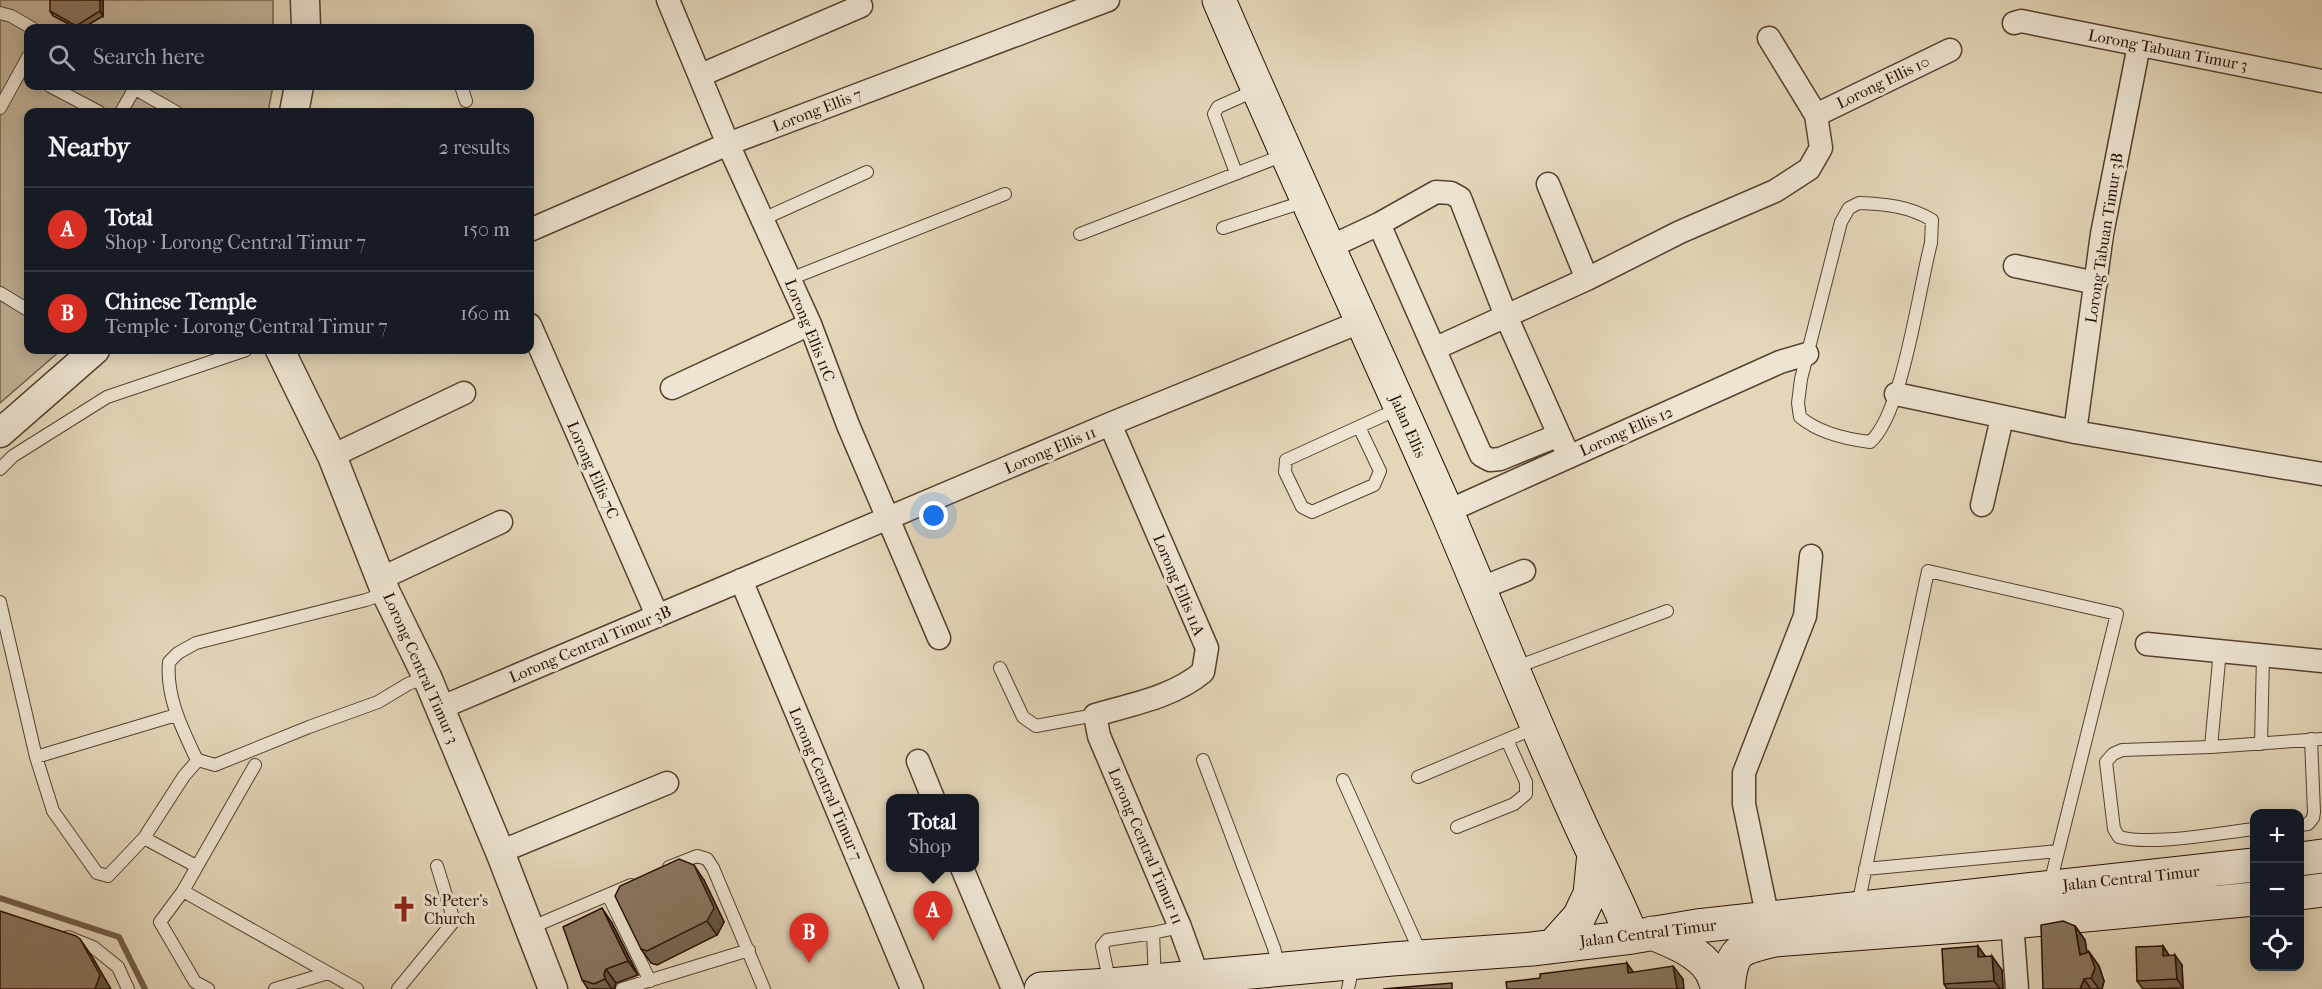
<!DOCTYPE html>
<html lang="en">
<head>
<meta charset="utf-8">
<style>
	body { margin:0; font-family:"IM FELL French Canon",serif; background:#20242c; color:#f1f3f6 }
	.controls { position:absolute; right:18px; bottom:18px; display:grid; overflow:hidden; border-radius:12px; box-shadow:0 3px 15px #0003 }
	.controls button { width:54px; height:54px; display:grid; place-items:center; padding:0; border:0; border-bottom:2px solid #363941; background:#171b24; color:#f1f3f6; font:30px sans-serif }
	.you { position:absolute; left:934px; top:516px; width:21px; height:21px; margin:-15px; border:4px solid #fff; border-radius:50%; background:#1a73e8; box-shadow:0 0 0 9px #1a73e833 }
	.badge { display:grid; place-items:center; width:39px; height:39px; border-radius:50%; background:#d93025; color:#fff; font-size:20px; font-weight:700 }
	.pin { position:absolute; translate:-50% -50px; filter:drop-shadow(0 2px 3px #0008) }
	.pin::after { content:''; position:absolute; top:32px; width:21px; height:18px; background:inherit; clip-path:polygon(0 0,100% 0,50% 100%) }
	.popup { position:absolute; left:886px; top:794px; width:93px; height:78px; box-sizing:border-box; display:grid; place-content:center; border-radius:12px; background:#171b24; filter:drop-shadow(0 2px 4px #0005); font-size:20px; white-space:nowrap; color:#9ea1a6 }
	.popup b { font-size:22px; color:#f1f3f6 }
	.popup::after { content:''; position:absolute; left:50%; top:100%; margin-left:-12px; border:12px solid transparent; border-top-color:#171b24 }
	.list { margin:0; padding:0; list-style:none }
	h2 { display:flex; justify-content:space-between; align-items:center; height:78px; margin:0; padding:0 24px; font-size:26px }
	h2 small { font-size:20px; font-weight:400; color:#9ea1a6 }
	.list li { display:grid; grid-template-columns:39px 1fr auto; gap:18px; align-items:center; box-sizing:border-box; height:84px; padding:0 24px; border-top:2px solid #363941 }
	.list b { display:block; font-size:22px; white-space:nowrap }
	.list p { margin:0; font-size:20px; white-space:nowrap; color:#9ea1a6 }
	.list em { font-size:20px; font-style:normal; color:#9ea1a6 }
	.icon { flex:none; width:33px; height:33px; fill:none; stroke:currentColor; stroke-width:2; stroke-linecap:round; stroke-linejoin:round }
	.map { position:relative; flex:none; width:2322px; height:989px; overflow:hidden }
	.search { position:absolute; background:#171b24; box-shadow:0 3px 15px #0003; left:24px; top:24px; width:510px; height:66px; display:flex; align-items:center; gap:15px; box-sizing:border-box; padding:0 21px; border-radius:12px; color:#9ea1a6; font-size:22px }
	.panel { position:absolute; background:#171b24; box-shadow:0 3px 15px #0003; left:24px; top:108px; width:510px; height:246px; border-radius:12px }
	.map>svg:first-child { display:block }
</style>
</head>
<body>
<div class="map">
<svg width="2322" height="989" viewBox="0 0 2322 989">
	<rect width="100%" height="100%" fill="#e3d6b9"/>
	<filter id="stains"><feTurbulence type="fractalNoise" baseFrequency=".00333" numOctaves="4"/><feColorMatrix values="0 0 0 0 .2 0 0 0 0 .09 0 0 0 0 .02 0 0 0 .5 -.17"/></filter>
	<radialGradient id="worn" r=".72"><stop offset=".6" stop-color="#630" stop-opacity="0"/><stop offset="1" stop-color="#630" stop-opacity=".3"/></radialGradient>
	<path fill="#c3b49a" stroke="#76614d" stroke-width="1.5" d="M 0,0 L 273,0 L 273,28 L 28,28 L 28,86 L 273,86 L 268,112 L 28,112 L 28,350 L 61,350 L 0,403 Z"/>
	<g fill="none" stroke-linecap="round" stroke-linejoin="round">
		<path stroke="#725d49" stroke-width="6" d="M 0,898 L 119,937 L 145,989"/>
		<g stroke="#57402e" stroke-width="14">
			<path id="service" d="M 0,13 L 11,16 L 32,28
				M 50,86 L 99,112
				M 130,86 L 176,112
				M 461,86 L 466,101
				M 0,108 L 28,57
				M 121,112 L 135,88
				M 1236,173 L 1214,114 L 1218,107 L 1256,90
				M 1859,203 C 1885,204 1909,206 1932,220 L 1931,243 C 1919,288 1902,416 1870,442 C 1845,439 1819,433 1800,417 L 1798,403 L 1801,379 L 1841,222 L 1849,208 Z
				M 763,219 L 867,172
				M 1223,228 L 1306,201
				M 1080,234 L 1284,155
				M 790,279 L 1005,194
				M 0,293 L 28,310
				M 1359,427 L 1380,471 L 1374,485 L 1312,512 L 1302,507 L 1285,472 L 1286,460 L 1400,408
				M 0,469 L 13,456 L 107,397 L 246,350
				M 386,593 L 366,600 L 196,643 L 178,653 L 169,662 C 166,696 181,726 195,756 L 198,760 L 215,765 L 309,727 L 378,702 L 408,684 L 427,677
				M 0,602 L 36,757 L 53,811 L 97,873 L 108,876 L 144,838 L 184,776 L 198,760
				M 1000,668 L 1023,717 L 1036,726 L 1095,715
				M 1514,668 L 1667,611
				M 2261,744 L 2263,655
				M 2211,747 L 2220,650
				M 36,757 L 176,715
				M 1203,760 L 1274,948 L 1279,968
				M 1418,777 L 1537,727
				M 1343,780 L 1422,956
				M 2300,825 L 2308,824 L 2313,818 L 2314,812 L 2311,739
				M 1457,827 L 1514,804 L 1526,794 L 1526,782 L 1507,740
				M 2254,829 C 2219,833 2152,846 2119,837 L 2114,829 L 2106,762 L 2113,754 L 2122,750 L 2211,747 L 2322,739
				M 144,838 L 196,866
				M 669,867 L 697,856 L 707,859 L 713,868 L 764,989
				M 1865,869 L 2058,851
				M 183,891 L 357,989
				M 608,895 L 650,981
				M 1858,905 L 1928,571 L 2117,614 L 2050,884
				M 530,928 L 631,885
				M 1153,933 L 1155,980
				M 68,937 L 93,947 L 118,967 L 128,989
				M 1110,984 L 1102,946 L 1107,940 L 1153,933 L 1180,927
				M 208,989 L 195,982 L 160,922 L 183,891 L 255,765
				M 275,989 L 328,973
				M 398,989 L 454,921 L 437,866
				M 622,989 L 749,950
				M 1348,989 L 1353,965"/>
		</g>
		<g stroke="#57402e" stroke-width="25">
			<path id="minor" d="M 668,0 L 728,144 L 810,324 L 848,425 L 939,638
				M 2014,23 L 2021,21 L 2322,81
				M 701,75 L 861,6
				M 1816,115 L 1950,50
				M 1548,184 L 1587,279
				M 1379,224 L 1481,455 L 1490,460 L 1500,459 L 1559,435
				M 530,230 L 728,144 L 1108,0
				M 1330,247 L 1379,224 L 1436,192 L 1451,193 L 1460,198 L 1506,316 L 1569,457
				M 2015,266 L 2096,283
				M 530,325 L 657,615
				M 1434,349 L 1587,279 L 1680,232 L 1775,191 L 1809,169 L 1821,148 L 1816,115 L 1769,38
				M 672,388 L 810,324
				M 1896,394 L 2075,432 L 2322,474
				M 1110,424 L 1207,648 L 1203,672 C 1173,697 1133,704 1095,715 L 1099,736 L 1180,927 L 1198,977
				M 2075,432 L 2102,234 L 2139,45
				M 332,456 L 464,393
				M 1982,505 L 2002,418
				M 1446,512 L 1780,362 L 1807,354
				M 382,578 L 501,522
				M 741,580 L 912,989
				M 1479,589 L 1524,571
				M 2147,644 L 2322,661
				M 440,708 L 1110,424 L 1360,322
				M 918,761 L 933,798
				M 500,852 L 667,783
				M 962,868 L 1013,989
				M 1768,919 L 1744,804 L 1744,773 L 1805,616 L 1811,556
				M 2012,922 L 2017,989"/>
		</g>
		<g stroke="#57402e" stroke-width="31">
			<path id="tertiary" d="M 305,0 L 306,28
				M 294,112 L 299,86
				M 280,350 L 332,456 L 386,593 L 427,677 L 500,852 L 553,989
				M 0,433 L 95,350"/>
		</g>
		<g stroke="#280e00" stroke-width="35">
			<path id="secondary" d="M 1219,0 C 1293,172 1372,341 1447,512 C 1489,610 1528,709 1572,806 C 1591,850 1614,892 1632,937
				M 2300,859 L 2322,856
				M 2300,893 L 2322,890
				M 1652,933 C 1672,941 1700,952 1711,971 C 1714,976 1716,983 1718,989
				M 1554,945 L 1579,917 L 1590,894 L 1594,853
				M 1041,989 L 1110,985 L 1392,959 L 1532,949 L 1632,937 L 1697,926 L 2254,865
				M 1728,989 C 1732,949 1737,949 1775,940 L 2012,922 L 2254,899"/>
		</g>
		<use href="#service" stroke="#ede4d2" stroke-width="12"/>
		<use href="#minor" stroke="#ede4d2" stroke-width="22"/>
		<use href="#tertiary" stroke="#ede4d2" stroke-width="28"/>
		<use href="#secondary" stroke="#ede4d2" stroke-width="33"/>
	</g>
	<path fill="#766553" stroke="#280e00" stroke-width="1.5" d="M 103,0 L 103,16 L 83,28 L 76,28 L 53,16 L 50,11 Z
		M 704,880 L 724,922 L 717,935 L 657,965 L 651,963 L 641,949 Z
		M 612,923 L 638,975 L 616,983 L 614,989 L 588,989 L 582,980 Z
		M 2075,926 L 2085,940 L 2087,953 L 2089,952 L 2099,966 L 2104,981 L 2102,989 L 2043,989 Z
		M 2163,946 L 2169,955 L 2182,965 L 2183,988 L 2143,989 L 2137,981 Z
		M 1985,956 L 2002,970 L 2003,989 L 1947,989 L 1944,984 Z"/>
	<path fill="#605343" stroke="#280e00" stroke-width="1.5" d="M 100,0 L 103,0 L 103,16 L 100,11 Z
		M 694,865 L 704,880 L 724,922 L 717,935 L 707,921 Z
		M 602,908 L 612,923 L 638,975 L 628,961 Z
		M 2075,926 L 2085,940 L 2090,969 L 2080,955 Z
		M 80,939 L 93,958 L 111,989 L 95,989 Z
		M 1978,946 L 1988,960 L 1978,957 Z
		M 2163,946 L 2169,956 L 2163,956 Z
		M 2089,952 L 2099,966 L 2104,981 L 2102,989 L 2099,989 L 2091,978 Z
		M 2175,955 L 2182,965 L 2183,988 L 2177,979 Z
		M 1992,956 L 2002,970 L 2003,989 L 2000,989 L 1994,981 Z
		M 1627,963 L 1636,976 L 1628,973 Z
		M 1673,966 L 1683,979 L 1684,989 L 1677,989 Z
		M 606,969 L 616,983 L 614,989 L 612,989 L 605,979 L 604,974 Z
		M 2084,979 L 2091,989 L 2080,989 Z"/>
	<path fill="#897660" stroke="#280e00" stroke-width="1.5" d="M 50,0 L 100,0 L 100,11 L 76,26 L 50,11 Z
		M 679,859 L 694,865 L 714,908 L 707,921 L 647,951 L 641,949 L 615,896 L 620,886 Z
		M 602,908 L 628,961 L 606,969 L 604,974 L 605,979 L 594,984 L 582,980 L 563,927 Z
		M 0,911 L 76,936 L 80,939 L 100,975 L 95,989 L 0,989 Z
		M 2063,921 L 2075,926 L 2080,955 L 2089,952 L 2095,968 L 2091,978 L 2084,979 L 2080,989 L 2043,989 L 2041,925 Z
		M 1978,946 L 1978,957 L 1992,956 L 1994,981 L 1944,984 L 1942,949 Z
		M 2163,946 L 2163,956 L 2175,955 L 2177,979 L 2137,981 L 2136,947 Z
		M 1627,963 L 1628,973 L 1673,966 L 1677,989 L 1507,989 L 1506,982 L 1540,978 L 1540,974 Z
		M 1452,983 L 1452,989 L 1383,989 Z"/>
	<defs>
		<g id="church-bare" transform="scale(2.07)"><path d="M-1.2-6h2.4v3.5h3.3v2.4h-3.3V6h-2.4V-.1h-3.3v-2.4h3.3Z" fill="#8f2418" stroke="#ede4d2" stroke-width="2.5" paint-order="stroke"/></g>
	</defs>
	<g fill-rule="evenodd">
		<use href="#church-bare" x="404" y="909"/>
	</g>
	<g text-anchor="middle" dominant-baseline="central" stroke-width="6" stroke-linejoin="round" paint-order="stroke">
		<g font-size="16" fill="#280e00" stroke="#ede4d2">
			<text transform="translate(2168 50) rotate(11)">Lorong Tabuan Timur 3</text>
			<text transform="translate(1883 82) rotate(-26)">Lorong Ellis 10</text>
			<text transform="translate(817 110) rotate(-21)">Lorong Ellis 7</text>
			<text transform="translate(2104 238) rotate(-81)">Lorong Tabuan Timur 3B</text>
			<text transform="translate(810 330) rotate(68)">Lorong Ellis 11C</text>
			<text transform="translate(1408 426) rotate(66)">Jalan Ellis</text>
			<text transform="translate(1626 431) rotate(-24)">Lorong Ellis 12</text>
			<text transform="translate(1050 450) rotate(-23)">Lorong Ellis 11</text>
			<text transform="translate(593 470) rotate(66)">Lorong Ellis 7C</text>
			<text transform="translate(1179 585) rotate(67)">Lorong Ellis 11A</text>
			<text transform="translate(590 644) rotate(-23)">Lorong Central Timur 3B</text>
			<text transform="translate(421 668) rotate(66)">Lorong Central Timur 3</text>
			<text transform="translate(826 784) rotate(67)">Lorong Central Timur 7</text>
			<text transform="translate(1146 846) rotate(67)">Lorong Central Timur 11</text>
			<text transform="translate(2131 878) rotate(-6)">Jalan Central Timur</text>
			<text transform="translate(1648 933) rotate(-7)">Jalan Central Timur</text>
		</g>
		<g font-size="16" fill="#280e00" stroke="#ede4d2" text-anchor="start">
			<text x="424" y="900">St Peter’s<tspan x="424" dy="18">Church</tspan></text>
		</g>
	</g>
	<rect width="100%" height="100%" filter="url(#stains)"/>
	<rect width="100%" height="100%" fill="url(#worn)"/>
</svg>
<div class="controls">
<button>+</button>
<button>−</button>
<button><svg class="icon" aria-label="locate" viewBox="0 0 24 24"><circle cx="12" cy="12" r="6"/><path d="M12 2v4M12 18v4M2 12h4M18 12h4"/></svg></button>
</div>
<div class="you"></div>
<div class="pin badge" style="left:933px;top:941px">A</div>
<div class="popup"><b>Total</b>Shop</div>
<div class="pin badge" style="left:809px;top:963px">B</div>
<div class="search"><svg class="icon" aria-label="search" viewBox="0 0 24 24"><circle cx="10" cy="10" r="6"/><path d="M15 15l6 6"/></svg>Search here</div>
<section class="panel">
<h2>Nearby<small>2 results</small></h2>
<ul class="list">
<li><span class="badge">A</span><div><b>Total</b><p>Shop · Lorong Central Timur 7</p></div><em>150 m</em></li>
<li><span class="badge">B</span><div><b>Chinese Temple</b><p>Temple · Lorong Central Timur 7</p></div><em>160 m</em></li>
</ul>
</section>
</div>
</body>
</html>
